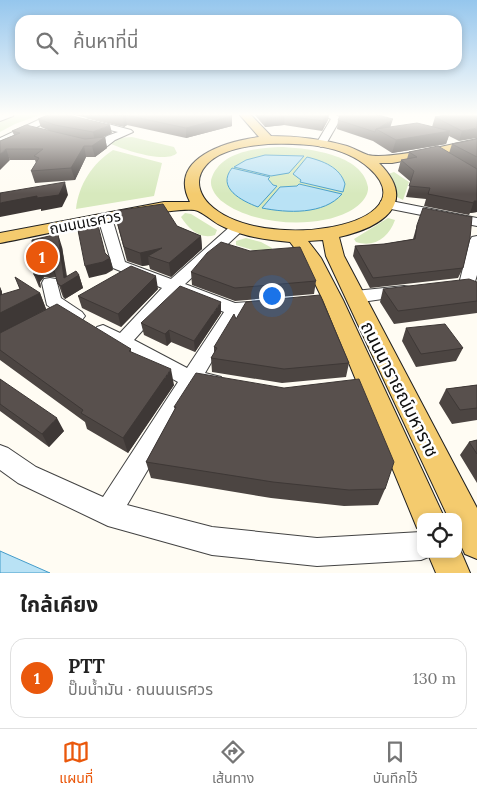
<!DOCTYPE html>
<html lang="th">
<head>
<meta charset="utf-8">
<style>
	body { margin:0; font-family:Lora,"Noto Sans Thai",serif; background:#f2f2f2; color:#222 }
	.controls { position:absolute; right:15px; bottom:15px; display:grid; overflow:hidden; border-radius:10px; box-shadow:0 2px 8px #0003 }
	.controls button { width:45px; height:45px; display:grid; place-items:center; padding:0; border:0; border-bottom:1px solid #e0e0e0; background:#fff; color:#222; font:25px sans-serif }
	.you { position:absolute; left:271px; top:295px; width:18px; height:18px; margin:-12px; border:4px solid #fff; border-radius:50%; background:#1a73e8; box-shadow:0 0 0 8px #1a73e833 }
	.badge { display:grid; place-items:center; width:32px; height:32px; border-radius:50%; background:#ea580c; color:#fff; font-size:16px; font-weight:700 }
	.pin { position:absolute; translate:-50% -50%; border:2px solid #fff; box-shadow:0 1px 5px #0006 }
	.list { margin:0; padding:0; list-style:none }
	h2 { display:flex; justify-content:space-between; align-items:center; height:65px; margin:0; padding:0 20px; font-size:21px }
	h2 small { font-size:16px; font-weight:400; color:#767676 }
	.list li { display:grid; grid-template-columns:32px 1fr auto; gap:15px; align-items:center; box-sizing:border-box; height:80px; margin:0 10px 10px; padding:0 10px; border:1px solid #e0e0e0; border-radius:15px }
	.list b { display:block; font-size:19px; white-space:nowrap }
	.list p { margin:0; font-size:16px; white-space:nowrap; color:#767676 }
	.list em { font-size:16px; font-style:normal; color:#767676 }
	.icon { flex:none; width:28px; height:28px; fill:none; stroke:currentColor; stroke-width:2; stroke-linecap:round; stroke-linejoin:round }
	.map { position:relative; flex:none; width:477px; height:573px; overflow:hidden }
	.search { position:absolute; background:#fff; box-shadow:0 2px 8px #0003; left:15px; right:15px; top:15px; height:55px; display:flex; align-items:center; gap:12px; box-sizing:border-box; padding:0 18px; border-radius:15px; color:#767676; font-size:19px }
	.sheet { height:155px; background:#fff }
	nav { display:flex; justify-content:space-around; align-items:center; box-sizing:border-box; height:70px; border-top:1px solid #e0e0e0; background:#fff; font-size:14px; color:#767676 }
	nav a { display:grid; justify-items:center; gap:2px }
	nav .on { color:#ea580c }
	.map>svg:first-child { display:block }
</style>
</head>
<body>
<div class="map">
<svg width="477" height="573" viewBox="0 0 477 573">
	<rect width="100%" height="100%" fill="#fffcf3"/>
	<path fill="#d7e9bd" d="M 0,114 L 42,114 L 15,124 L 0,132 Z
		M 132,137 L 174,147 L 177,153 C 166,164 125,150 111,144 L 111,141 L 118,138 Z
		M 281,147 C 307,148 363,154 368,187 C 369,198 357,208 348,212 C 315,229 253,225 223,202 C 216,197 208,186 212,177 C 222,151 257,148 281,147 Z
		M 113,150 L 162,163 L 154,196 L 76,209 C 79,184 92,164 113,150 Z
		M 394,172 L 409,182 L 403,200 L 395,196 L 395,189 L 388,174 Z
		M 185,213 L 191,214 L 217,230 L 215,235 C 200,240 189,229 181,217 Z
		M 388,218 L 395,220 C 389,237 375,248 356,242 L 354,239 Z
		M 246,238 L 261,242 L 272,248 L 271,252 L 266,254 L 236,245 L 236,241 Z"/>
	<path fill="#b9e2f5" stroke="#439cc9" d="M 265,155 L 304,156 L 289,173 L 271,176 L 234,167 L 246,160 Z
		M 307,157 C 323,161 340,167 345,184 L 343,192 L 300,182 L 301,180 L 293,174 Z
		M 232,168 L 270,177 L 268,179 L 273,185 L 277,186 L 258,207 C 242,201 216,188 232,168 Z
		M 299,184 L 342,194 C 324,215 287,213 262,208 L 280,187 L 297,186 Z
		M 0,551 L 50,573 L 0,573 Z"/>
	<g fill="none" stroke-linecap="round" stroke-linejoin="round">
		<g stroke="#434343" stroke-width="2">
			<path id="minor" d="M 14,114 L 13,116 L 0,121 L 0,115 Z
				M 51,114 L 63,114 L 0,145 L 0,138 Z
				M 321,114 L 334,114 L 341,118 L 326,144 L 321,147 L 316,144 L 331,119 Z
				M 89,119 L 131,130 L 133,132 L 115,140 L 106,147 L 82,146 L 82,142 L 100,142 L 107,136 L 118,132 L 86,124 L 86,120 Z
				M 386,200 L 477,218 L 477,226 L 381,207 L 380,204 L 381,201 Z
				M 105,214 L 112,218 L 125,262 L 171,279 L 233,224 L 243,224 L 245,227 L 243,230 L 185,284 L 235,303 L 264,301 L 270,303 L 273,307 L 270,311 L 239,315 L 205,373 L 221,377 L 224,383 L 221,389 L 214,391 L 196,388 L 127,505 L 212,527 L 317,538 L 421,532 L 421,554 L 431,556 L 421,560 L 317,566 L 212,555 L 108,526 L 18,483 L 0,470 L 0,445 L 8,448 L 36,467 L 103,497 L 178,382 C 163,373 100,342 94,332 L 97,327 L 103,325 L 120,333 L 162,288 L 113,268 L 98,218 ZM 176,293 L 224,312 L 187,368 L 134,340 Z
				M 477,236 L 477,275 L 473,288 L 467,289 L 461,288 L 459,284 L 470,240 L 472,237 Z
				M 50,278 L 56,279 L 61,298 L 82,312 L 85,316 L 82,320 C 69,324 58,312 47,305 L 42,283 L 44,279 Z
				M 404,286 L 410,287 L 412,291 L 410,295 L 355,303 L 349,301 L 347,297 L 349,293 L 355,291 Z"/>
		</g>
		<g stroke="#212121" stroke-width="2">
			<path id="major" d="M 239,114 L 250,114 L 271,136 C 297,136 322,139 347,146 C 354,148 361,153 368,155 C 389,160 453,144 477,139 L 477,147 L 392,163 L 379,163 C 420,204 380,228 339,237 L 344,256 L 477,508 L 477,559 L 465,554 L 458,539 L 458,517 L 448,517 L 326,256 L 323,240 L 308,241 L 321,258 L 343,300 L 444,517 L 421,517 L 421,530 L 417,528 L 323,300 L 303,259 L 290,242 C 268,240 244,237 224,227 C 214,223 207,215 198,211 C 181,203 29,238 0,243 L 0,233 L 164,202 L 190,202 C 167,158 227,141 259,137 ZM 268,144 C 302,143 342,144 369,168 C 434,226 260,255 209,204 C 201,196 196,184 201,173 C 212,150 246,146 268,144 Z
				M 458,545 L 470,573 L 436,573 L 428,554 L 458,554 Z"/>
		</g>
		<use href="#minor" fill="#fff" fill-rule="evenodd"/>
		<use href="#major" fill="#f4cb6e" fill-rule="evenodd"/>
	</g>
	<path fill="#4c4542" d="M 71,114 L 230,114 L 232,116 L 232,126 L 186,138 L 127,125 L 124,127 Z
		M 254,114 L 329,114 L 328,120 L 322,131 L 284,125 L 265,127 Z
		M 337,114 L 374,114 L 391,127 L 432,127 L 435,117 L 447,115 L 446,114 L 477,114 L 459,141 L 449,136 L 446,144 L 392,153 L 373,141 L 337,129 L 338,120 L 340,116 Z
		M 38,119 L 112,133 L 102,137 L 105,137 L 107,148 L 95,157 L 86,157 L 75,180 L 35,183 L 31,171 L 36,163 L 35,160 L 10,160 L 0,141 L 14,135 L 12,131 L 50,131 L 41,127 Z
		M 477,139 L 477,212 L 470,213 L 469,215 L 424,206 L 426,199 L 406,197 L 411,182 L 398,171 L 401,160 L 407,159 L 409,152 L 449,153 L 452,144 Z
		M 114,211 L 177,226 L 201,236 L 202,249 L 171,277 L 150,269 L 149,265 L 142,266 L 127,261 Z
		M 417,225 L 463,268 L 458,278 L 370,288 L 353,256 L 355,246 L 384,244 L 413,239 Z
		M 32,240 L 62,247 L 67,276 L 79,275 L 83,288 L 65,299 L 63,297 L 56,277 L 44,277 L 40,282 L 41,288 L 39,287 L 34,275 Z
		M 191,272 L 316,281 L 314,294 L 235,301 L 192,285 Z
		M 477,282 L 477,313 L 394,324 L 380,302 L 383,289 Z
		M 0,287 L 2,292 L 2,295 L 40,293 L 46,309 L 131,349 L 131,352 L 174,385 L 128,453 L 87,429 L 85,422 L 0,360 Z
		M 158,289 L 121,327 L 82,308 L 78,296 Z
		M 221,313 L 195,352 L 171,342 L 167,346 L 144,335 L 141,323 Z
		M 236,319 L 349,363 L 346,377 L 282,383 L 212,372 L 211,358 L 214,353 L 214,347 Z
		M 406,328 L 463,348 L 456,361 L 416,367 L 402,341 Z
		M 0,379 L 64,431 L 49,447 L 0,411 Z
		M 477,385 L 477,420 L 452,424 L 439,403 L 446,389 Z
		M 284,388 L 385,489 L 378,505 L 344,506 L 271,498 L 151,478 L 146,462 L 175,409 L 174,407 Z
		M 477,440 L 477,483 L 460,455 L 469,442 Z"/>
	<path fill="#3e3836" d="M 327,114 L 329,114 L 328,120 L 322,131 L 323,121 Z
		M 125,115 L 127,125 L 124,127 L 123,116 Z
		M 232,116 L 232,126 L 186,138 L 186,128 Z
		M 285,116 L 284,125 L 265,127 L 266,118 Z
		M 393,119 L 390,128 L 377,130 Z
		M 110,125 L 112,133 L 95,141 L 93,132 Z
		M 477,128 L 477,138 L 459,141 L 462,131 Z
		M 450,131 L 446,144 L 392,153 L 396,140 Z
		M 105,137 L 107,148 L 95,157 L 92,146 Z
		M 84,146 L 86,157 L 75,180 L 71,168 Z
		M 6,149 L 10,160 L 0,170 L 0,154 Z
		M 65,182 L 68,195 L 62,207 L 41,211 L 41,209 L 0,217 L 0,203 Z
		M 474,201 L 477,201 L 477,212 L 470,213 Z
		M 58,234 L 62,247 L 67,282 L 79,275 L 83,288 L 65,299 L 61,286 L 64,278 Z
		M 201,236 L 202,249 L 171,277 L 169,263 Z
		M 162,248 L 148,256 L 149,265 L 142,266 L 140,253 Z
		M 110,258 L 113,270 L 106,274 L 89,278 L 85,266 Z
		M 39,264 L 44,277 L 40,282 L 41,288 L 36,276 L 35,269 Z
		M 156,276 L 158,289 L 121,327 L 118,314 Z
		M 0,287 L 2,292 L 1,312 L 40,293 L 46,309 L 0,334 Z
		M 221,302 L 221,313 L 195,352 L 194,341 Z
		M 169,330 L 171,342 L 167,346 L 165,334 Z
		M 171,369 L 174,385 L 128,453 L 123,438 Z
		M 57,418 L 64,431 L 49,447 L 42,434 Z"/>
	<path fill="#58504d" stroke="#3e3836" d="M 51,114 L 64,114 L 110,125 L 93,132 L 55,125 L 38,119 Z
		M 112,114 L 230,114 L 232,116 L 186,128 L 125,115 L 123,116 Z
		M 262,114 L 327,114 L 323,121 L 285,116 L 266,118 Z
		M 341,114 L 374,114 L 393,119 L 379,128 L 376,129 L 375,132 L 338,120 Z
		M 450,114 L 477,114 L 477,128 L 462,131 L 435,117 Z
		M 417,123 L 450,131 L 396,140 L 376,129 Z
		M 26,125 L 85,139 L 105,137 L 92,146 L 84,146 L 71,168 L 31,171 L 39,158 L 34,156 L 43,149 L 6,149 L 0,154 L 0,141 L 20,133 L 12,131 Z
		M 477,139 L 477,157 L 452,144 Z
		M 438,146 L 477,169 L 477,201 L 474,201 L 474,203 L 428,194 L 430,188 L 409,186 L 414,171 L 401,160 L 417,157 L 409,152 Z
		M 65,182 L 59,195 L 37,198 L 37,196 L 0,203 L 0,193 Z
		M 163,204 L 177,226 L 201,236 L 169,263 L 148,256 L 162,248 L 140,253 L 124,247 L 114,211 Z
		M 423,208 L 472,217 L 470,238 L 463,268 L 373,278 L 355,246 L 384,244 L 415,239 L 417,225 Z
		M 97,221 L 105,253 L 110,258 L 103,262 L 85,266 L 77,225 Z
		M 58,234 L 64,278 L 76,271 L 79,275 L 61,286 L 58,284 L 52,264 L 39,264 L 35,269 L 36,276 L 34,275 L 32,240 Z
		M 221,242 L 250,251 L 300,247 L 316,281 L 235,288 L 191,272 L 207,253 Z
		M 131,266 L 156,276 L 118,314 L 78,296 Z
		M 15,277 L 40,293 L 0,313 L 0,295 L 20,289 Z
		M 469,279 L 477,282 L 477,301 L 398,311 L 383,289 Z
		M 180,286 L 221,302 L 194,341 L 169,330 L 165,334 L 141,323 Z
		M 320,295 L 349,363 L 284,369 L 211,358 L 217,348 L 214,347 L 234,314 L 236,319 L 246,302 Z
		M 57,304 L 131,349 L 129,351 L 171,369 L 123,438 L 81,413 L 83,410 L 0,350 L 0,333 Z
		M 445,324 L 463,348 L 421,354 L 406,328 Z
		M 196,373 L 284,388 L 359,379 L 394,462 L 385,489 L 349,490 L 273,482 L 146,462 L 176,407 L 174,407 Z
		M 0,379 L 57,418 L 42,434 L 0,404 Z
		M 477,385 L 477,408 L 460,410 L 446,389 Z
		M 477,440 L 477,454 L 469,442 Z"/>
	<linearGradient id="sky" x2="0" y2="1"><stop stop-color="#95c6ed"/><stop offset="0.59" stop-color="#fffefa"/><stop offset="1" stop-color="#fffefa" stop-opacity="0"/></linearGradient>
	<rect width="477" height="194" fill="url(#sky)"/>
	<g text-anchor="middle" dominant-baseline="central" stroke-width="5" stroke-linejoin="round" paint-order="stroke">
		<g font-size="15" fill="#101010" stroke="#fff">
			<text transform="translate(85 222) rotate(-11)">ถนนนเรศวร</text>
		</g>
		<g font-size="18" fill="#101010" stroke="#fff">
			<text transform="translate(400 389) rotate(63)">ถนนนารายณ์มหาราช</text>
		</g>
	</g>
</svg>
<div class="controls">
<button><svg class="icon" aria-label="locate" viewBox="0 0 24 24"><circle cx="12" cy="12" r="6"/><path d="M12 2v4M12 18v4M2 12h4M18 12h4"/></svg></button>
</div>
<div class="you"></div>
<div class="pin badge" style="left:42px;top:257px">1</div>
<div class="search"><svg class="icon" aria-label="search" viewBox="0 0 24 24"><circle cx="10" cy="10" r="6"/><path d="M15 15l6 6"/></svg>ค้นหาที่นี่</div>
</div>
<section class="sheet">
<h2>ใกล้เคียง<small></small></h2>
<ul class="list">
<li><span class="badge">1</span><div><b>PTT</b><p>ปั๊มน้ำมัน · ถนนนเรศวร</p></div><em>130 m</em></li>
</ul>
</section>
<nav>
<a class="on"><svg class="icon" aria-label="map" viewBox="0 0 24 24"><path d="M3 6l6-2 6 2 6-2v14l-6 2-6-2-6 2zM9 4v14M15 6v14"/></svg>แผนที่</a>
<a><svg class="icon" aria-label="directions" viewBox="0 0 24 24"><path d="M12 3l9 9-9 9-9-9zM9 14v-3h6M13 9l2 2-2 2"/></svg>เส้นทาง</a>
<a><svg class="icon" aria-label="saved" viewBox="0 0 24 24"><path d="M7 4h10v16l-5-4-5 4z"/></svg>บันทึกไว้</a>
</nav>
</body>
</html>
